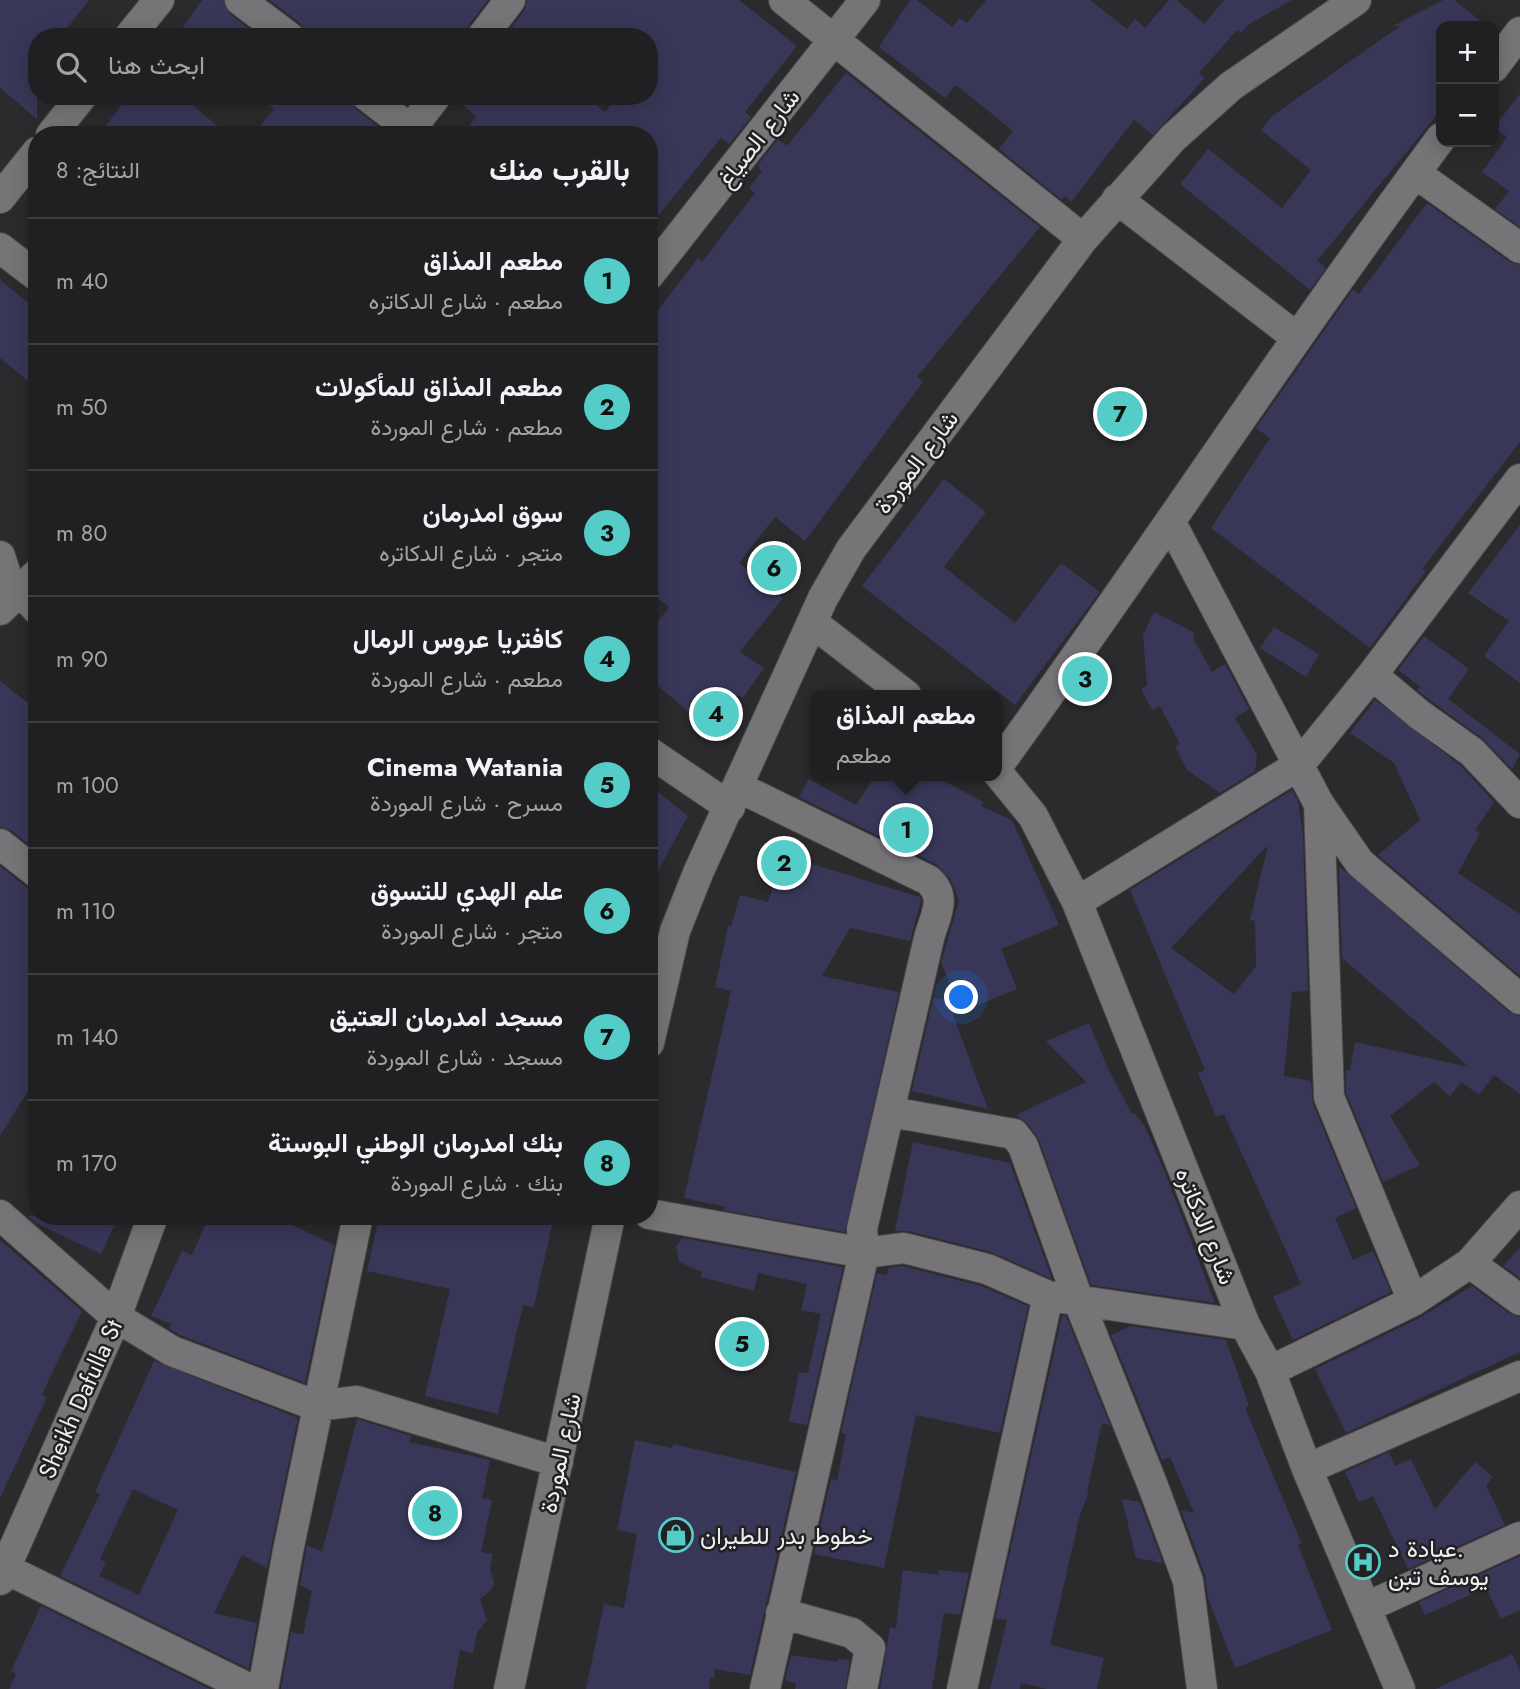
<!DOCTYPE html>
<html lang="ar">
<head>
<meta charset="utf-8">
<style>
	body { margin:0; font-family:Jost,Vazirmatn,sans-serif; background:#2d2d2f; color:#f1f3f6; direction:rtl }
	.controls { position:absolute; right:21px; top:21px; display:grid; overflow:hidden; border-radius:14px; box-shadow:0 4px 18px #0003 }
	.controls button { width:63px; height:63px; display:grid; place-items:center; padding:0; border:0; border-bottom:2px solid #3d3e40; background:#202022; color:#f1f3f6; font:35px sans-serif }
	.you { position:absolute; left:962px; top:998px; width:24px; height:24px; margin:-18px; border:5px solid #fff; border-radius:50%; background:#1a73e8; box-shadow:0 0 0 10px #1a73e833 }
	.badge { display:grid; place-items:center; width:46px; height:46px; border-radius:50%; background:#54cdc8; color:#111; font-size:23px; font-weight:700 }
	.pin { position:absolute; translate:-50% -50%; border:4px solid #fff; box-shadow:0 2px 7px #0006 }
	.popup { position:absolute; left:810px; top:690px; width:192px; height:91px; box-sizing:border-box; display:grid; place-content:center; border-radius:14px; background:#202022; filter:drop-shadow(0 2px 5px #0005); font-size:23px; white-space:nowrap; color:#a2a3a5 }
	.popup b { font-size:26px; color:#f1f3f6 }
	.popup::after { content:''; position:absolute; left:50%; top:100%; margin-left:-14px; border:14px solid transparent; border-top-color:#202022 }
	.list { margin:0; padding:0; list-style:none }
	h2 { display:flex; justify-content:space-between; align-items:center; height:91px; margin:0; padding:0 28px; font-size:30px }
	h2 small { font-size:23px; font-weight:400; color:#a2a3a5 }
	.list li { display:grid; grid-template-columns:46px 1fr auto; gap:21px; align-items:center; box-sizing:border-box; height:126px; padding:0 28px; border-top:2px solid #3d3e40 }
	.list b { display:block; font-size:26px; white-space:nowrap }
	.list p { margin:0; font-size:23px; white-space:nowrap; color:#a2a3a5 }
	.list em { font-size:23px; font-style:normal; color:#a2a3a5 }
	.icon { flex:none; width:38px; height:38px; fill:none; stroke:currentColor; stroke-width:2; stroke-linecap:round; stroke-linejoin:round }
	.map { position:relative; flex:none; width:1520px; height:1689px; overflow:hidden; direction:ltr }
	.search { position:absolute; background:#202022; box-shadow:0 4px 18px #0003; left:28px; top:28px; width:630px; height:77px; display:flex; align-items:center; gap:18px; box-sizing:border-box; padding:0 24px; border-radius:28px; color:#a2a3a5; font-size:26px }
	.panel { position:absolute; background:#202022; box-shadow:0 4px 18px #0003; left:28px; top:126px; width:630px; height:1099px; border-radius:28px; direction:rtl }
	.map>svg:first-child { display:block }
</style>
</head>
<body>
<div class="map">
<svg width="1520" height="1689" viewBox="0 0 1520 1689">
	<rect width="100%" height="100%" fill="#2b2a2d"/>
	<path fill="#383758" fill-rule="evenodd" d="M 0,0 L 89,0 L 60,37 L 37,37 L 37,119 L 0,88 Z
		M 202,0 L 223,0 L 229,13 L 260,37 L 176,37 Z
		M 269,0 L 488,0 L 468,26 L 465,37 L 306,37 L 300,23 Z
		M 527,0 L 739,0 L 797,46 L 745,112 L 751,117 L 729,144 L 721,138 L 649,227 L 649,135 L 462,135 L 476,117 L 453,96 L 585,96 L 605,112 L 618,96 L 649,96 L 649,37 L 504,37 L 524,11 Z
		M 910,0 L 917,0 L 952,27 L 960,18 L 967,23 L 986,0 L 1090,0 L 1127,29 L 1135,19 L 1145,28 L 1169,0 L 1177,0 L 1204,24 L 1224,0 L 1292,0 L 1249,24 L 1241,33 L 1237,30 L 1199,73 L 1205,78 L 1153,135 L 1134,120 L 1071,202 L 1065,196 L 1062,200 L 999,149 L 1013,131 L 956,85 L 945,98 L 879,47 Z
		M 1443,0 L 1454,0 L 1487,26 L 1441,26 L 1441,110 L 1317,261 L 1326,268 L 1310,290 L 1180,184 L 1208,149 L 1282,208 L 1311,170 L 1261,130 L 1272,116 L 1400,26 L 1393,26 Z
		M 846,73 L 1040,227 L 917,377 L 923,382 L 805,541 L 775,517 L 739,563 L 783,598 L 740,652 L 764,668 L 743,698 L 738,695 L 710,730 L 649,678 L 649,633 L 669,607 L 650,592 L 659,582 L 649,574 L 649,322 L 698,258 L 702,262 L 755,193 L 749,188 L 762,171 L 757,166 L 778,139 L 787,146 Z
		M 1520,94 L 1520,227 L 1495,209 L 1509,191 L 1482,172 L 1507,137 L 1494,127 Z
		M 129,96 L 181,96 L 229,135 L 98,135 Z
		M 259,96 L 350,96 L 356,109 L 385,132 L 382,135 L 253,135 L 274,109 Z
		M 1427,203 L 1510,262 L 1520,265 L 1520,442 L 1422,569 L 1426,571 L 1370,648 L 1211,528 L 1270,438 L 1256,428 L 1353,289 L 1359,294 Z
		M 0,280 L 37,310 L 37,388 L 0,358 Z
		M 944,479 L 986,512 L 944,567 L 1015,623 L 1061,563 L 1100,592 L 1015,705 L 862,586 Z
		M 1520,525 L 1520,683 L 1484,656 L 1509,621 L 1468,593 Z
		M 1154,612 L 1195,633 L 1193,638 L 1212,672 L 1225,664 L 1249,709 L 1235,718 L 1257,755 L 1255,771 L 1220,793 L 1187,770 L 1175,746 L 1180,744 L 1160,706 L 1152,710 L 1141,689 L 1147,686 L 1143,635 Z
		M 1274,627 L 1319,654 L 1306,677 L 1260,648 Z
		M 1424,636 L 1469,669 L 1448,699 L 1520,754 L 1512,769 L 1482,738 L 1431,701 L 1417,690 L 1420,687 L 1398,670 Z
		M 0,681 L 37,710 L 37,851 L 11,830 L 0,827 Z
		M 1375,700 L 1460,765 L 1494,802 L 1475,830 L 1480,833 L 1458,873 L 1520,914 L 1520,976 L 1378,855 L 1420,820 L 1394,763 L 1350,733 Z
		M 875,776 L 935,776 L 983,802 L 981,806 L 1012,820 L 1059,925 L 1001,949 L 1017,989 L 953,1015 L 988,1109 L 912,1091 L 933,998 L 958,1002 L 941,963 L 959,900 L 950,879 L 936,864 L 799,797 L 809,779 L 856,805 Z
		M 649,785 L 688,816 L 649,887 Z
		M 1292,790 L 1298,801 L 1303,836 L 1308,991 L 1292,992 L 1284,1076 L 1311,1081 L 1313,1104 L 1356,1208 L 1335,1218 L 1353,1260 L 1373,1251 L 1391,1292 L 1293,1340 L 1273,1297 L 1301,1284 L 1224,1114 L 1216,1117 L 1198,1073 L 1205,1070 L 1130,890 ZM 1268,845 L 1250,920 L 1255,921 L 1256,966 L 1234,994 L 1171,948 Z
		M 783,855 L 920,897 L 921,901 L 910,941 L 850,928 L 822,976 L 899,992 L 845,1232 L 722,1210 L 726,1207 L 684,1198 L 731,991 L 715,987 L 728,926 L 731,926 L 740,895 L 768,902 Z
		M 0,866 L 26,887 L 37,890 L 37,1095 L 29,1089 L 0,1136 Z
		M 1339,866 L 1509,1012 L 1520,1016 L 1520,1094 L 1494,1075 L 1479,1095 L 1461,1082 L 1450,1096 L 1434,1082 L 1390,1116 L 1420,1165 L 1383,1182 L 1346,1093 L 1346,1070 L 1350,1070 L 1355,1042 L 1469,1067 L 1342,958 Z
		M 1089,1023 L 1109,1071 L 1132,1114 L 1135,1113 L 1144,1125 L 1164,1170 L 1215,1303 L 1091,1285 L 1039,1140 L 1028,1124 L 1016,1115 L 1086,1082 L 1046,1041 Z
		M 913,1142 L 1010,1163 L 1052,1279 L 991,1252 L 908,1231 L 895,1231 Z
		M 28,1216 L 119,1216 L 101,1254 L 36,1223 Z
		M 209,1216 L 274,1216 L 334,1245 L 305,1383 L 180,1335 L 169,1328 L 171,1324 L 151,1316 L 182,1251 L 192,1255 Z
		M 379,1216 L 554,1216 L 534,1307 L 523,1305 L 498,1414 L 425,1396 L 450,1289 L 367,1271 Z
		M 682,1238 L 843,1267 L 807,1425 L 789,1422 L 799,1372 L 808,1373 L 821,1314 L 801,1310 L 807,1284 L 758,1273 L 754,1291 L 701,1277 L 702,1272 L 679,1262 L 676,1247 Z
		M 0,1240 L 82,1311 L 42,1394 L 47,1397 L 0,1498 Z
		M 1520,1247 L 1520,1278 L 1503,1266 Z
		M 903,1266 L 981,1286 L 1028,1306 L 1000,1433 L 916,1415 L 884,1568 L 814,1554 L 831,1479 L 837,1481 L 846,1434 L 841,1433 L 877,1273 L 887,1275 L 888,1268 Z
		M 1472,1286 L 1510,1314 L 1520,1317 L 1520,1352 L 1346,1433 L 1315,1369 L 1421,1317 Z
		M 1062,1316 L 1066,1316 L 1110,1425 L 1102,1423 L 1087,1492 L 1089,1492 L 1080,1515 L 1050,1645 L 1104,1658 L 1097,1689 L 1047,1689 L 1021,1683 L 1020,1689 L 990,1689 L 1007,1620 L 995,1619 Z
		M 1131,1326 L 1226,1340 L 1249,1406 L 1245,1408 L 1302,1544 L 1298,1545 L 1332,1630 L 1235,1668 L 1208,1598 L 1205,1575 L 1181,1510 L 1194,1513 L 1170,1457 L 1162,1460 L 1111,1335 Z
		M 154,1361 L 298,1418 L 267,1568 L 242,1555 L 214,1613 L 257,1623 L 249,1669 L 60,1576 L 100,1494 L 95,1492 ZM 133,1489 L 178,1510 L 139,1595 L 99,1576 L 106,1562 L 100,1559 Z
		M 357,1419 L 411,1436 L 409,1442 L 490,1460 L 482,1498 L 492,1500 L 481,1552 L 493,1554 L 490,1568 L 494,1584 L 490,1591 L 480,1599 L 487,1620 L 477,1633 L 473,1653 L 460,1650 L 453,1689 L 281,1689 L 291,1632 L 303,1635 L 312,1591 L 300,1585 L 307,1545 L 322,1552 Z
		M 635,1440 L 672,1448 L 673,1444 L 796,1472 L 750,1675 L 715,1669 L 714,1678 L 710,1677 L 709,1689 L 586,1689 L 604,1604 L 624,1608 L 637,1534 L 617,1530 Z
		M 1389,1452 L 1395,1466 L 1411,1459 L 1435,1509 L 1475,1462 L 1493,1477 L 1486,1485 L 1505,1525 L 1408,1569 L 1373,1496 L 1359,1502 L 1345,1472 Z
		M 1122,1499 L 1140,1502 L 1163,1563 L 1136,1558 Z
		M 1520,1556 L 1520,1610 L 1501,1619 L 1486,1588 L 1425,1615 L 1419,1602 Z
		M 903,1570 L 939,1575 L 939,1570 L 969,1573 L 960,1615 L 944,1613 L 932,1689 L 880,1689 L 890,1627 L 896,1628 Z
		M 41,1606 L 210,1689 L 9,1689 L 16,1674 L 11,1671 Z
		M 1512,1654 L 1520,1671 L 1520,1689 L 1435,1689 Z
		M 791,1655 L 838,1662 L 839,1659 L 850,1660 L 845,1689 L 795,1689 L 796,1683 L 785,1681 Z"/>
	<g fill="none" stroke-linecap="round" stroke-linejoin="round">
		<g stroke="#484749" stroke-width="32">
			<path id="minor" d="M 240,0 L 289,37
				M 784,0 L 1083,239
				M 129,37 L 159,0
				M 482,37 L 510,0
				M 1494,67 L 1520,32
				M 367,96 L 418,135
				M 51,135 L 82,96
				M 406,135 L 436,96
				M 1415,173 L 1520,248
				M 0,198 L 37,152
				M 1117,199 L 1296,337
				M 0,248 L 37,276
				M 649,275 L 865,0
				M 1171,523 L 1319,804 L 1329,1097 L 1413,1301
				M 0,556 L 7,578 L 37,609
				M 0,610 L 37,574
				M 813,623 L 906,695
				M 1372,675 L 1420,715 L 1472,752 L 1520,803
				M 649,752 L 730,807
				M 997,767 C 1148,559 1288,344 1441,138
				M 997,772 L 1033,816 L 1077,902 L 1245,1325 L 1270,1371 L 1307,1469 L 1400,1689
				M 738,787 L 928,880 C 948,897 935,916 929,938 L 862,1229 L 864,1253 L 765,1689
				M 1319,804 L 1360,863 L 1520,999
				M 0,844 L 37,873
				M 1077,902 L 1299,765 L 1372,675 L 1520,479
				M 649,1043 L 675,931 L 698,873 L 823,598 L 851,549 L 1083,239 L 1173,138 L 1231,86 L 1356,0
				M 891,1112 L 1014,1134 L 1023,1146 L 1079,1302 L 1153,1486 L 1188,1581 L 1202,1689
				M 649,1214 L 864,1253 L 904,1248 L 987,1269 L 1048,1296 L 1245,1325
				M 0,1215 L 116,1317 L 172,1351 L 317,1406 L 357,1401 L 558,1462
				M 1470,1263 L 1520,1206
				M 1270,1371 L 1413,1301 L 1470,1263 L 1520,1300
				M 1307,1469 L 1520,1376
				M 6,1569 L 250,1689
				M 0,1580 L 116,1317 L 153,1216
				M 1367,1607 L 1520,1537
				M 781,1613 L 852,1633 L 870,1648 L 862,1689
				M 263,1689 L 288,1551 L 358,1216
				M 509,1689 L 610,1216
				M 962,1689 L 1048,1296"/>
		</g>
		<use href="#minor" stroke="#767477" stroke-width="30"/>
	</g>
	<defs>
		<g id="shop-ring" transform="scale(1.75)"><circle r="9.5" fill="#222023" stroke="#54cdc8" stroke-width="1.5"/><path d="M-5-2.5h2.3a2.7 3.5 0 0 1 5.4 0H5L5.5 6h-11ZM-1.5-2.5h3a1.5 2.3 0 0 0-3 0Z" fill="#54cdc8"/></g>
		<g id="hospital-ring" transform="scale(1.75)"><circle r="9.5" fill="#222023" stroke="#54cdc8" stroke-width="1.5"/><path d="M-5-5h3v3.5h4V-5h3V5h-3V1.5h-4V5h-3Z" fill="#54cdc8"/></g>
	</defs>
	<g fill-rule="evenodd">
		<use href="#shop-ring" x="676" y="1535"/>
		<use href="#hospital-ring" x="1363" y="1562"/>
	</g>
	<g text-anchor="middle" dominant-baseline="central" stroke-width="5" stroke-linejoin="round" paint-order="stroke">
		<g font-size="24" fill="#eeedef" stroke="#222023">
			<text transform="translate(758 138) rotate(-52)">شارع الصياغ</text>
			<text transform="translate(916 462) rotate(-53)">شارع الموردة</text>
			<text transform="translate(1206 1226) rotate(68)">شارع الدكاتره</text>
			<text transform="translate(80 1399) rotate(-66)">Sheikh Dafulla St</text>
			<text transform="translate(560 1453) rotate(-78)">شارع الموردة</text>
		</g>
		<g font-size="24" fill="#eeedef" stroke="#222023" text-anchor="start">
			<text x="700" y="1535">خطوط بدر للطيران</text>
			<text x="1388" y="1548">عيادة د.<tspan x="1388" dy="28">يوسف تبن</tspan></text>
		</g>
	</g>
</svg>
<div class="controls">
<button>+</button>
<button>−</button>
</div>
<div class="you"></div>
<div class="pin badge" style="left:906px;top:830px">1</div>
<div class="popup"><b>مطعم المذاق</b>مطعم</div>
<div class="pin badge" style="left:784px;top:863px">2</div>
<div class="pin badge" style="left:1085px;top:679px">3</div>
<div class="pin badge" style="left:716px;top:714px">4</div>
<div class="pin badge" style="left:742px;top:1344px">5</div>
<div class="pin badge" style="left:774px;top:568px">6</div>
<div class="pin badge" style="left:1120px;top:414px">7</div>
<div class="pin badge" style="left:435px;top:1513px">8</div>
<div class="search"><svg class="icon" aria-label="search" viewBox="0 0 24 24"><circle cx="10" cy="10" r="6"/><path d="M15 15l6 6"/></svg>ابحث هنا</div>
<section class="panel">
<h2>بالقرب منك<small>النتائج: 8</small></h2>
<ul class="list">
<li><span class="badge">1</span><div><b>مطعم المذاق</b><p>مطعم · شارع الدكاتره</p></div><em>40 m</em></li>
<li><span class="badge">2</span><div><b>مطعم المذاق للمأكولات</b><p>مطعم · شارع الموردة</p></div><em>50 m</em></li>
<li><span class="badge">3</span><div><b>سوق امدرمان</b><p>متجر · شارع الدكاتره</p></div><em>80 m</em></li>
<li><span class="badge">4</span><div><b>كافتريا عروس الرمال</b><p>مطعم · شارع الموردة</p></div><em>90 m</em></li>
<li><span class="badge">5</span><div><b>Cinema Watania</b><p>مسرح · شارع الموردة</p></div><em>100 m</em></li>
<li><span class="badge">6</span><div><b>علم الهدي للتسوق</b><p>متجر · شارع الموردة</p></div><em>110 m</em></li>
<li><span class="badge">7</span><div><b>مسجد امدرمان العتيق</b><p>مسجد · شارع الموردة</p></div><em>140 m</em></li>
<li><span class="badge">8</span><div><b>بنك امدرمان الوطني البوستة</b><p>بنك · شارع الموردة</p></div><em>170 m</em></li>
</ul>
</section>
</div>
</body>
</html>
